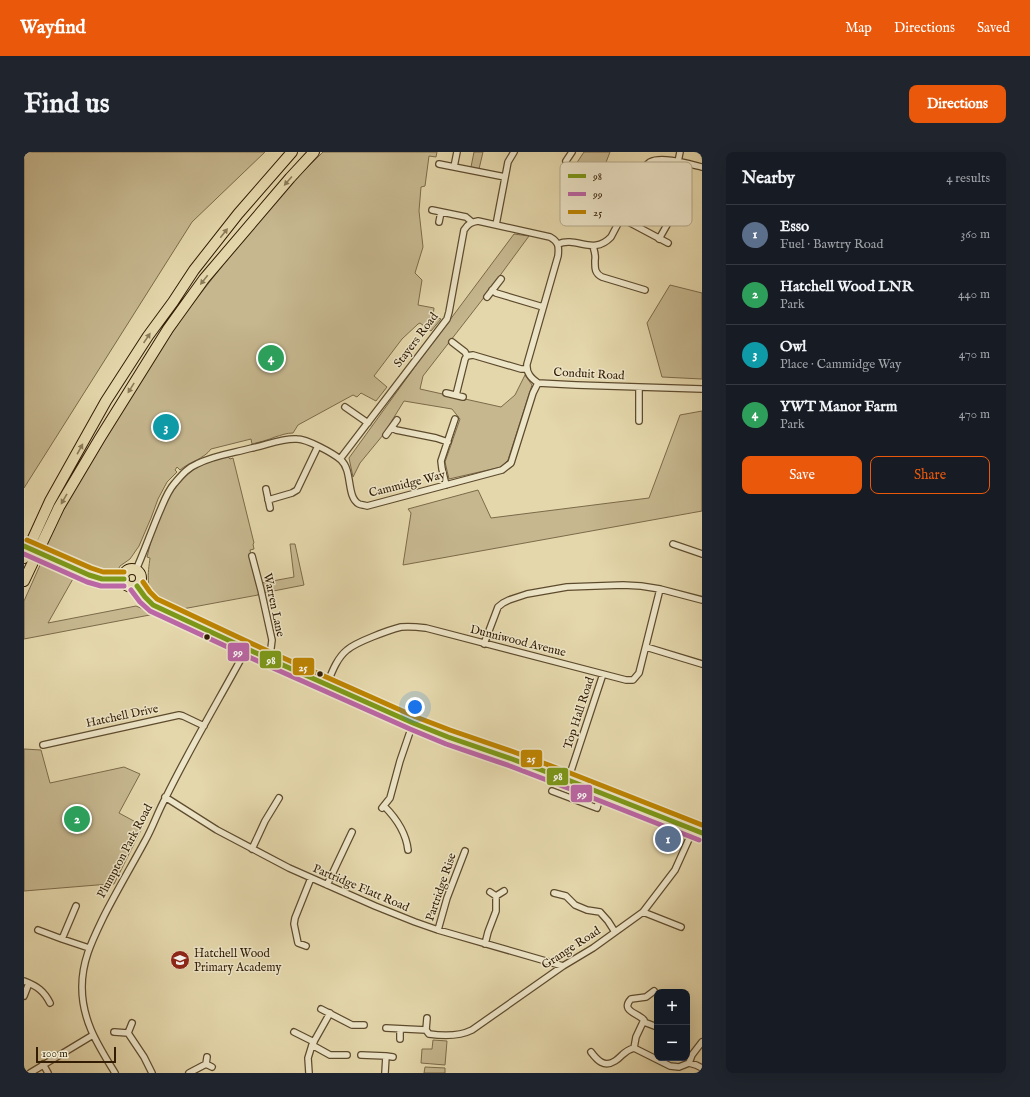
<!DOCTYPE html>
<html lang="en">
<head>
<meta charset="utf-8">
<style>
	body { margin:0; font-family:"IM FELL English",serif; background:#20242c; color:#f1f3f6 }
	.controls { position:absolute; right:12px; bottom:12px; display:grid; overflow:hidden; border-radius:8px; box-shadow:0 4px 16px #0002 }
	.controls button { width:36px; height:36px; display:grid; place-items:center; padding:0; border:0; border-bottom:1px solid #363941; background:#171b24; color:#f1f3f6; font:20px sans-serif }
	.scale { position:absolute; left:12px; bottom:10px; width:80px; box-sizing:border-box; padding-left:4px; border:2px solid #321c04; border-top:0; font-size:11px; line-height:14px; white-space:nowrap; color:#321c04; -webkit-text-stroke:3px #ede5c8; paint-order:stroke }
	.you { position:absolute; left:391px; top:555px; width:14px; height:14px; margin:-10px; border:3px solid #fff; border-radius:50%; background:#1a73e8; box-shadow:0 0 0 6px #1a73e833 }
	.badge { display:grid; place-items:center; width:26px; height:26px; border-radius:50%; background:#ea580c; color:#fff; font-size:13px; font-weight:700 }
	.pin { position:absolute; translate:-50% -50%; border:2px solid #fff; box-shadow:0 1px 4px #0006 }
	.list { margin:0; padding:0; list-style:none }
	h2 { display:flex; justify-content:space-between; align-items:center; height:52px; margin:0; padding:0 16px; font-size:17px }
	h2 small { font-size:13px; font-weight:400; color:#9ea1a6 }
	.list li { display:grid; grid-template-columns:26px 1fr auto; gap:12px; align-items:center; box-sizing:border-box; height:60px; padding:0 16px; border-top:1px solid #363941 }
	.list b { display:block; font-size:15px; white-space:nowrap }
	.list p { margin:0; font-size:13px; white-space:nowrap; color:#9ea1a6 }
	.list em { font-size:13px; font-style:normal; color:#9ea1a6 }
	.actions { display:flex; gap:8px; padding:12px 16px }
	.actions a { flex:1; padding:9px 0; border:1px solid #ea580c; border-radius:8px; text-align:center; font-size:14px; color:#ea580c }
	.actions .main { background:#ea580c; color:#fff }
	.map { position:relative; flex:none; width:678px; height:921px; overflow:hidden; border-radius:8px }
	header { display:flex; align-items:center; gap:24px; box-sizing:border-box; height:56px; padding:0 20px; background:#ea580c; color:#fff }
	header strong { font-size:19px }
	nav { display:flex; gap:22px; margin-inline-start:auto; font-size:14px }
	.intro { display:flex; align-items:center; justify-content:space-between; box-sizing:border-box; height:96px; padding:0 24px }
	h1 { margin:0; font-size:28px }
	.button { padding:10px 18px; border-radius:8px; background:#ea580c; color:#fff; font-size:14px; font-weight:700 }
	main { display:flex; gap:24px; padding:0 24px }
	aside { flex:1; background:#171b24; border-radius:8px; box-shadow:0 4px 16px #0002 }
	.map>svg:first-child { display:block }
</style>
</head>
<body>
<header>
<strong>Wayfind</strong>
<nav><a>Map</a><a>Directions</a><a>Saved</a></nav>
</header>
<div class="intro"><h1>Find us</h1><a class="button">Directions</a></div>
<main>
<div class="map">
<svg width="678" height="921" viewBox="0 0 678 921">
	<rect width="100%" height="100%" fill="#e4d7ab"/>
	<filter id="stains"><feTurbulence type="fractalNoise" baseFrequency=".005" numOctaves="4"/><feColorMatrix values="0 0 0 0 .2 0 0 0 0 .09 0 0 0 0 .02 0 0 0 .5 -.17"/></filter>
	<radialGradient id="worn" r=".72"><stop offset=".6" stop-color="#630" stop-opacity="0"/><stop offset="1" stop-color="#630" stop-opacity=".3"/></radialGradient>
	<path fill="#c6b78f" stroke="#7c6a4a" d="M 0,0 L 241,0 L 168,70 L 0,336 Z
		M 299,0 L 413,0 L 412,5 L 405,4 L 401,34 L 397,35 L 395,59 L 399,95 L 391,121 L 398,128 L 394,153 L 410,156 L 409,164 L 417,167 L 407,179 L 396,171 L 394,172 L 378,187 L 350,224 L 363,235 L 352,249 L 337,241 L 333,245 L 329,243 L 274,273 L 269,281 C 262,281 258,283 251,285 C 244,288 236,290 228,292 L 227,287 L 187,297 C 180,307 165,310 156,318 L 153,315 L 151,318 L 153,320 L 143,330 L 134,347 L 127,366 L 115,394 L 106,407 L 96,414 L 90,425 L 77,419 L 71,419 L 21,394 L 44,349 L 114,230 L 163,159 L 202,109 L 262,37 Z
		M 450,0 L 459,0 L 455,17 L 447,15 Z
		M 560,0 L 586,0 L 576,26 L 569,39 L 544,24 Z
		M 490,82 L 505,84 L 458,148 L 399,224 L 396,237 L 477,255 L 491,243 L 501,223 L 508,233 L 484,308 L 477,315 L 425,327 L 421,310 L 436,267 L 428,257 L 380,249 L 359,283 L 336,311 L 329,325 L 325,306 L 390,216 Z
		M 646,133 L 678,141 L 678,227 L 638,225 L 623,171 Z
		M 678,259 L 678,359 L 379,413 L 387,361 L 384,357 L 454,338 L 467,366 L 625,346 L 656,263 Z
		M 200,305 L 204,305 L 206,307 L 209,306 L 230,391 L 229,392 L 230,397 L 226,398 L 232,432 L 270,425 L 266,392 L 271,392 L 280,433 L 234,442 L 234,443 L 153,458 C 149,458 144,457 140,455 C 138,453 136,450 134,448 C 121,438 124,421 126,406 L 123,405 C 127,389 131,372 138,357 C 147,338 165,317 185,308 C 189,306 195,306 200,305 Z
		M 17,411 L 50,425 L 24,471 L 112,454 L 131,462 L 0,487 L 0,449 Z
		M 0,597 L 17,598 L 26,631 L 100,615 L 116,622 L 95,661 L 119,674 L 90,732 L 73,733 L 0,739 Z
		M 409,888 L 423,889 L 421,913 L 397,911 L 398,897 L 408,897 Z
		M 401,915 L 421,916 L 421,921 L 400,921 Z"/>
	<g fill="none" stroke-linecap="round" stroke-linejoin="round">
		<g stroke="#5e4b2e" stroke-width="8">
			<path id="street" d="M 542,9 L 548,0
				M 654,10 L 656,0
				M 415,12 L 481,25
				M 430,15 L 433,0
				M 408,58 L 442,65 L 448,70
				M 597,66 L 644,91
				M 415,70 L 417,60
				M 472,73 L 484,10 L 490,0
				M 635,87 L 652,57
				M 534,92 C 553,84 569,104 587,85 L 597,66 L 616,23 C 618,18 622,13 626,10 C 638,4 665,12 678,15
				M 569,94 C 570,98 572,103 571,108 C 571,115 570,121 578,125 L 621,138
				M 468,138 L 472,141 L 519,155
				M 463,145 L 477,127
				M 428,190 L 441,200 L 443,204
				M 514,231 L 552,233 L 678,237
				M 615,235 L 615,269
				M 422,241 L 439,245
				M 432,243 L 441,207 L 443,204 L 449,203 L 497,217 L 503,217
				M 321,255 L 344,271
				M 368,276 L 372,278 L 412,286 L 424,290
				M 362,283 L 373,268
				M 316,307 L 423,167 L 425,160 L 440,78 C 444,72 447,70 454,69 L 526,85 C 535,90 535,95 534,104 L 503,212 C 502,221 507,226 514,231
				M 422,333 L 418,317 L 417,309 L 431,267
				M 242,337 L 246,356
				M 244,348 L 268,341 L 273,338 L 294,294
				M 649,392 L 678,402
				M 228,404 L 237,438 L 248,488 L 247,496 L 243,506
				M 112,418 C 120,400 127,380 135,361 C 139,352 143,340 150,332 C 157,324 163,316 173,312 C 190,303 210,301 228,296 C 243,293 258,286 273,287 C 283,287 309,301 317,308 C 329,319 322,345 335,352 C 337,353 341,353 343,354 L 478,318 L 487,311 L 509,241 L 514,231
				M 460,492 L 474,455 L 479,451 L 485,448 L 503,442 L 543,435 L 599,433 L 617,434 L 636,437 L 678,448
				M 622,495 L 678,512
				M 303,532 C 308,520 313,506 323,498 C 332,490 365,478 377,475 C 386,474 394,475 402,476 L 602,528 L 609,528 L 615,521 L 636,437
				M 19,593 L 155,563 L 159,564 L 180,574
				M 544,628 L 579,522
				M 528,639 L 573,656 L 577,641
				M 141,645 L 193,678 L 265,716 L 351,754 L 391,770 L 414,778 L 539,814
				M 360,654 C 372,666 382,680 384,698
				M 358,656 L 366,646 L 376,609 L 389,571
				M 228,697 L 241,669 L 255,646
				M 303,733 L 328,680
				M 466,740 L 472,744 L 480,739
				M 530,741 L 542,744 L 551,753 L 563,758 L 576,760 L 584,769 L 591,780
				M 619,760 L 657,775
				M 14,778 L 38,787 L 65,796
				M 414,778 L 423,746 L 441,699
				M 38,787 L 52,754
				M 461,792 L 464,780 L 472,759 L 472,744
				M 282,794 L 274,791 L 270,772 L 271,766 L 287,726
				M 0,829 C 13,834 20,839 26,851
				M 0,844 L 5,831
				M 297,857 L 328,873 L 340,873
				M 620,870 L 633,875
				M 362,876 L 402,878 L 405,882 C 419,884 436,884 448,878 L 539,814 L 569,796 L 619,760 L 651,718 L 669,678
				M 402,878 L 403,866
				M 90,880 L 104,881 L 108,871
				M 270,880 L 290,890
				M 104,881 L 120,905 L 128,921
				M 376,887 L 376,877
				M 288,893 L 306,903 L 323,903
				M 610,896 L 612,885 L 620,868 C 614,861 596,859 607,847 L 622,845 L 630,839
				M 567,900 C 573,908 580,916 591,909 C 599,904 599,899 610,896 L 646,914 L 655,915 L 665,911 L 672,913 L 678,916
				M 337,903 L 362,904 L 361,921
				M 362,904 L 369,905
				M 183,905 L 182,912 L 188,915
				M 665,911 L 668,903 L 678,890
				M 19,912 L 24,921
				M 6,921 L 69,883
				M 91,921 C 74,893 58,869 58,835 C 58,809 68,789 79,766 C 92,740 107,715 121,689 C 129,675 134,659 142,645 C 167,594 196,546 223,496
				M 165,921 L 182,912
				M 285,921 L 284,906 L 288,893 L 306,861"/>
		</g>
		<g stroke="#321c04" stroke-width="12">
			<path id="highway" d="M 0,406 L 26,349 L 82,249 L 124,184 L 149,150 L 170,118 L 214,62 L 268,0
				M99 426a9 9 0 1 1 18 0a9 9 0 1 1-18 0Z
				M 51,418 C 68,425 82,428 100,427
				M 0,429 L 35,355 L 76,286 L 144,177 L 180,127 L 266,26 L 290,0
				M 113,434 L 121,445 L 129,453 L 243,506 L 389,571 L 424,585 L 488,607 L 544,628 L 678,681"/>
		</g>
		<use href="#street" stroke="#ede5c8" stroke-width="5.5"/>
		<use href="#highway" stroke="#e4d7ab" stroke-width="10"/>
		<g stroke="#321c04" stroke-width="12" stroke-linecap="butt">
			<path id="highway-bridge" d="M 0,394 L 51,418"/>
		</g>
		<use href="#highway-bridge" stroke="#e4d7ab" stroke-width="10"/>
		<g stroke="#ede5c8" stroke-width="8">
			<path id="bus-1" d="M 0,394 L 65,423 L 78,427 L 100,427
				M 113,434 L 121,445 L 129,453 L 243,506 L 389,571 L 424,585 L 488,607 L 544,628 L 678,681"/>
		</g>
		<g stroke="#ede5c8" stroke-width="8">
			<path id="bus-2" d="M 0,402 L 63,430 L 77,434 L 100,434
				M 107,438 L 116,450 L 126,459 L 240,512 L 386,577 L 422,592 L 486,614 L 541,635 L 675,688"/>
		</g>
		<g stroke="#ede5c8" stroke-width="8">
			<path id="bus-3" d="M 3,388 L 67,416 L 79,420 L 100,420
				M 119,430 L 126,440 L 133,447 L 246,500 L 392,565 L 426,578 L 490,600 L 546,621 L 678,673"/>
		</g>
		<use href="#bus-1" stroke="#7c9818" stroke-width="5"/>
		<use href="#bus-2" stroke="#bb66a5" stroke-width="5"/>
		<use href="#bus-3" stroke="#bd8401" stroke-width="5"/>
	</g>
	<defs><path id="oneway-solid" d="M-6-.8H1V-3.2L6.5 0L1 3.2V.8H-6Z"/></defs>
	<g fill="#8b7a58">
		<use href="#oneway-solid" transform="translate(264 29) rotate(131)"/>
		<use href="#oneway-solid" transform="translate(200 81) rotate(-52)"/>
		<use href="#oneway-solid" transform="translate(180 128) rotate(128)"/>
		<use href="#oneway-solid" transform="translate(123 186) rotate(-56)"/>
		<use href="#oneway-solid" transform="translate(107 236) rotate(122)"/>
		<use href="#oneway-solid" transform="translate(56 297) rotate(-61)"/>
		<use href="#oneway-solid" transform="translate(40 347) rotate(120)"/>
	</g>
	<defs>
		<g id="school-disc" transform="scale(1)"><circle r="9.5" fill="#8f2418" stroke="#ede5c8"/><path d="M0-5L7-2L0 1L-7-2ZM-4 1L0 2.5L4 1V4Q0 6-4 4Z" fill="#fff"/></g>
	</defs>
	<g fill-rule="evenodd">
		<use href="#school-disc" x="156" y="808"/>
	</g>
	<g fill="#321c04" stroke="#ede5c8" stroke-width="1.5">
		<circle cx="183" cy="485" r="3.5"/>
		<circle cx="296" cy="522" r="3.5"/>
	</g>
	<g text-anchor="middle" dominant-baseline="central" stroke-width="3" stroke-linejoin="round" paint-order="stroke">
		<g font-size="12" fill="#321c04" stroke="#ede5c8">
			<text transform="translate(392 188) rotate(-53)">Stayers Road</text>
			<text transform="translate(565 222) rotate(3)">Conduit Road</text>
			<text transform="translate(383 332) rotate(-14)">Cammidge Way</text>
			<text transform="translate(250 453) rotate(78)">Warren Lane</text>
			<text transform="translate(494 489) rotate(14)">Dunniwood Avenue</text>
			<text transform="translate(555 561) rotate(-72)">Top Hall Road</text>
			<text transform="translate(98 564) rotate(-12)">Hatchell Drive</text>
			<text transform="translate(101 699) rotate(-62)">Plumpton Park Road</text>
			<text transform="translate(417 735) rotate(-71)">Partridge Rise</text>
			<text transform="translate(337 736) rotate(23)">Partridge Flatt Road</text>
			<text transform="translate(547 796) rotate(-33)">Grange Road</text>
		</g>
		<g font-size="12" fill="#321c04" stroke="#ede5c8" text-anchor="start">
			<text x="170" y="801">Hatchell Wood<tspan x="170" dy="14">Primary Academy</tspan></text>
		</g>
	</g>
	<rect x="536" y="10" width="132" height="64" rx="6" fill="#ede5c8" stroke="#b5a98d" stroke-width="1"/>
	<rect x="544" y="22" width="18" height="4" fill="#7c9818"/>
	<rect x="544" y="40" width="18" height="4" fill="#bb66a5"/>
	<rect x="544" y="58" width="18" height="4" fill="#bd8401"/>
	<g font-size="11" fill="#321c04">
		<text x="569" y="28">98</text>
		<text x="569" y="46">99</text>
		<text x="569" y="64">25</text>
	</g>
	<g stroke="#ede5c8" stroke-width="1.5">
		<rect x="203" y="490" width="23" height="20" rx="4" fill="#bb66a5"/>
		<rect x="235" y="498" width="23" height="19" rx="4" fill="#7c9818"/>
		<rect x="268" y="505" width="23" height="19" rx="4" fill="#bd8401"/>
		<rect x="496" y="597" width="23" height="19" rx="4" fill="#bd8401"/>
		<rect x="522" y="615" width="23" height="19" rx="4" fill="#7c9818"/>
		<rect x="546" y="632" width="23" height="19" rx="4" fill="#bb66a5"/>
	</g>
	<g font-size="11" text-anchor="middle" font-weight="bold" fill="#fff">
		<text x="214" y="504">99</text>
		<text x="247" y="512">98</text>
		<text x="279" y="519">25</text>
		<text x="507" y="610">25</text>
		<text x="534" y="628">98</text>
		<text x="558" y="646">99</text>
	</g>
	<rect width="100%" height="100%" filter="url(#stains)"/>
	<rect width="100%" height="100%" fill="url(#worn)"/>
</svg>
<div class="controls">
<button>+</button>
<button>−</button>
</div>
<div class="scale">100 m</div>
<div class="you"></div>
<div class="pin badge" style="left:644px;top:687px;background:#5c6f8a">1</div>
<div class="pin badge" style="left:53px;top:667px;background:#2e9e5b">2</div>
<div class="pin badge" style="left:142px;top:275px;background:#0f9aa8">3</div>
<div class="pin badge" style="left:247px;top:206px;background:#2e9e5b">4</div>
</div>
<aside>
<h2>Nearby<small>4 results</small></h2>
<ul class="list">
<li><span class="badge" style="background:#5c6f8a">1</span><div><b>Esso</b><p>Fuel · Bawtry Road</p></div><em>360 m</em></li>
<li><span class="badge" style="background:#2e9e5b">2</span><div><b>Hatchell Wood LNR</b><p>Park</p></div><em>440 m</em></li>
<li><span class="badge" style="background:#0f9aa8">3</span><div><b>Owl</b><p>Place · Cammidge Way</p></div><em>470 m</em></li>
<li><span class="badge" style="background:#2e9e5b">4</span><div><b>YWT Manor Farm</b><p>Park</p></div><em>470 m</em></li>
</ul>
<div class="actions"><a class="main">Save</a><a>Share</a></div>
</aside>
</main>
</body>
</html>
